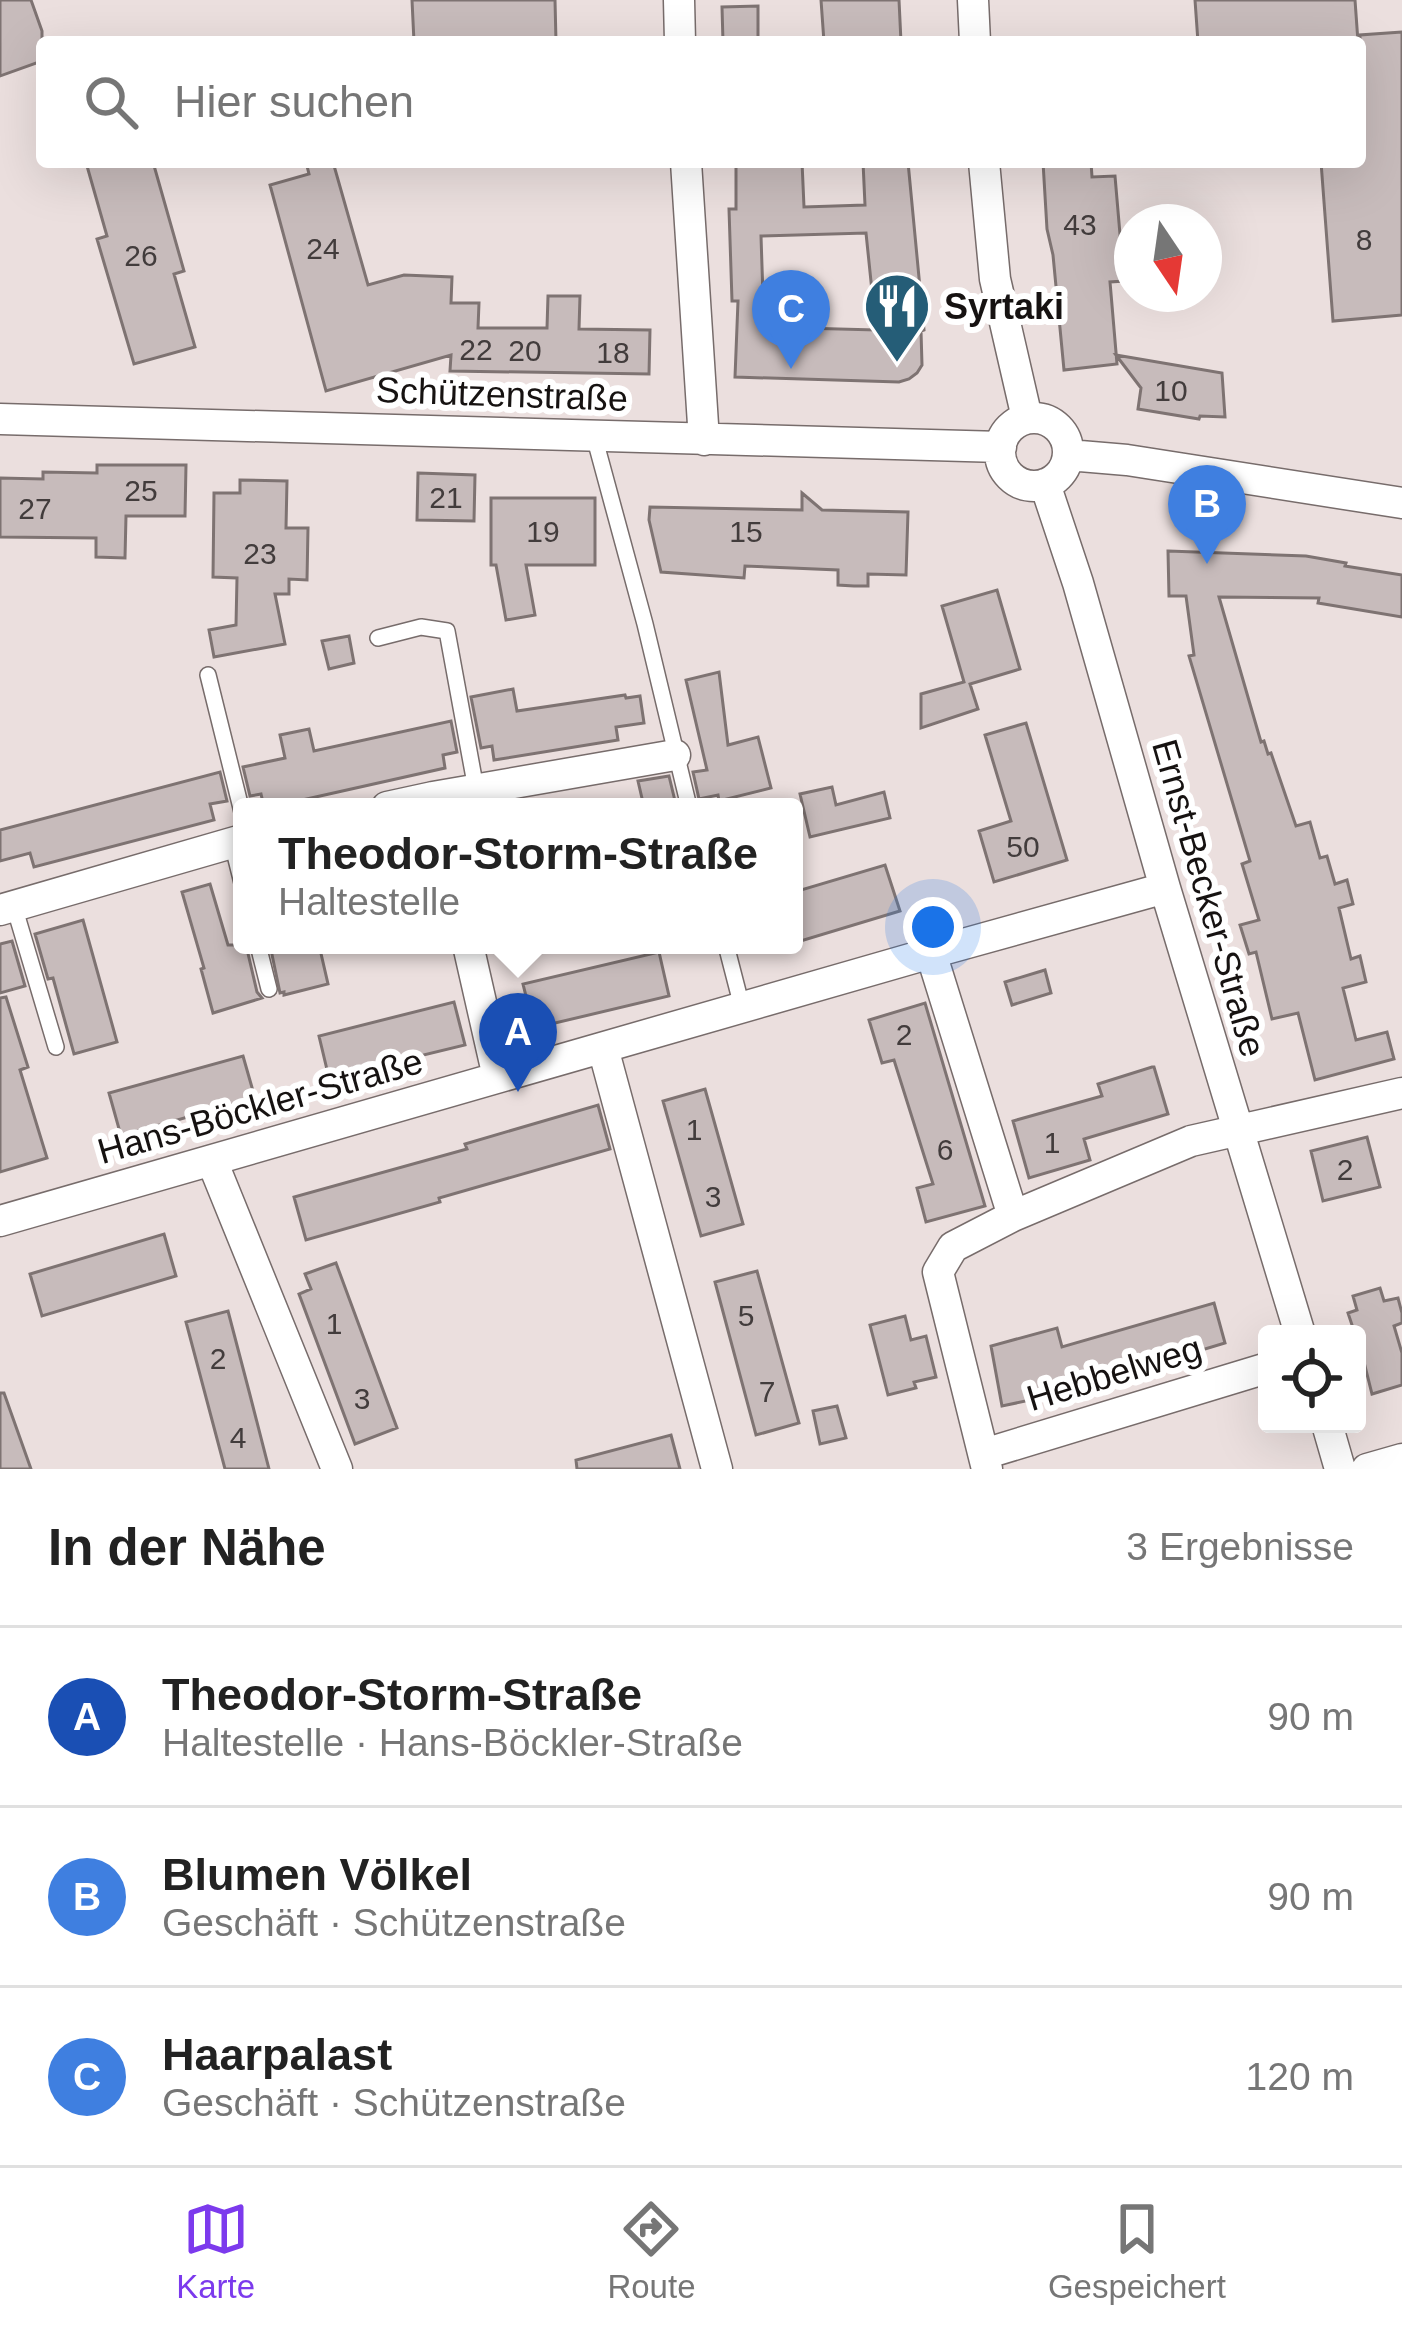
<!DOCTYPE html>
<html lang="de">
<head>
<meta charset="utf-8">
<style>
	body { margin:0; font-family:Helvetica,sans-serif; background:#f6f6f6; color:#222 }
	.controls { position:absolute; right:36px; bottom:36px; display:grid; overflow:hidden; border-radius:12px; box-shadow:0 12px 48px #0002 }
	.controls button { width:108px; height:108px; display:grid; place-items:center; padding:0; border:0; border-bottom:3px solid #e0e0e0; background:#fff; color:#222; font:60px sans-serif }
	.compass { position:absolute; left:1114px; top:204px; width:108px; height:108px; border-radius:50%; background:#fff; box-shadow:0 12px 48px #0002; rotate:167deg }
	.you { position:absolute; left:933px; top:927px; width:42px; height:42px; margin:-30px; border:9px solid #fff; border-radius:50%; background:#1a73e8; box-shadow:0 0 0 18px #1a73e833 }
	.badge { display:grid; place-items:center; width:78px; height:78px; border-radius:50%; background:#7c3aed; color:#fff; font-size:39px; font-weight:700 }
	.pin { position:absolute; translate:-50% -99px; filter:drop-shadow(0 3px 6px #0008) }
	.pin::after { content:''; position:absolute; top:63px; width:42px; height:36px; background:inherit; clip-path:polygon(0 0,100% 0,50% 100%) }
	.popup { position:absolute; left:233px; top:798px; width:570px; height:156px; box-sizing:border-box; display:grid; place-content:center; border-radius:12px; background:#fff; filter:drop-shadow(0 3px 9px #0005); font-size:39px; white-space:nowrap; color:#767676 }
	.popup b { font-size:45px; color:#222 }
	.popup::after { content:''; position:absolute; left:50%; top:100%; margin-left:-24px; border:24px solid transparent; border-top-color:#fff }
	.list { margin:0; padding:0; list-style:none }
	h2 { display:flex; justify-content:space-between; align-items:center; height:156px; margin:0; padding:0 48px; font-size:51px }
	h2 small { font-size:39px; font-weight:400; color:#767676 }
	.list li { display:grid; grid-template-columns:78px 1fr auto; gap:36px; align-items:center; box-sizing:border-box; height:180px; padding:0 48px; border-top:3px solid #e0e0e0 }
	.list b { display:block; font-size:45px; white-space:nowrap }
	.list p { margin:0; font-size:39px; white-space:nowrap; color:#767676 }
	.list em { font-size:39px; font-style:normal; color:#767676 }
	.icon { flex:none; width:66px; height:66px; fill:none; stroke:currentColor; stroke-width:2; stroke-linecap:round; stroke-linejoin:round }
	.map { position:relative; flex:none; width:1402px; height:1469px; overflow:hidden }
	.search { position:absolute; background:#fff; box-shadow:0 12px 48px #0002; left:36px; right:36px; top:36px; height:132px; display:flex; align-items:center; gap:30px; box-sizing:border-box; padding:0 42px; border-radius:12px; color:#767676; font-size:45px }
	.sheet { height:696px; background:#fff }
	nav { display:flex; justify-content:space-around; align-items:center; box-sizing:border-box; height:168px; border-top:3px solid #e0e0e0; background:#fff; font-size:33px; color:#767676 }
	nav a { display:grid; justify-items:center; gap:6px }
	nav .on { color:#7c3aed }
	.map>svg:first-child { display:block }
</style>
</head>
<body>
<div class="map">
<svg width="1402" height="1469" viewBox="0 0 1402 1469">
	<rect width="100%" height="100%" fill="#ebdfde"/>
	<path fill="#c7bbbb" stroke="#7e7372" stroke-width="3" fill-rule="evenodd" d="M 0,0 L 31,0 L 42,31 L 42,61 L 0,76 Z
		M 412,0 L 555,0 L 556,42 L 414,42 Z
		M 821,0 L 899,0 L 901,42 L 824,42 Z
		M 1195,0 L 1355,0 L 1358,42 L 1198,42 Z
		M 758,6 L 758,42 L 723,42 L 722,7 Z
		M 1402,32 L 1402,315 L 1333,321 L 1321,162 L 1360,162 L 1360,35 Z
		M 100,162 L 153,162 L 184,271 L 174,274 L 195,347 L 134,364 L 97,239 L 107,236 L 87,166 Z
		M 306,162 L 333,162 L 368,285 L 404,275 L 452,277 L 451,303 L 479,303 L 478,328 L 547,328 L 548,296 L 580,296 L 579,329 L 650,330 L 649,374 L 450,371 L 451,355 L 326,391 L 270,185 L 309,174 Z
		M 736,162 L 802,162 L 804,207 L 865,205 L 863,162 L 908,162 L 924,330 L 921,331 L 922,365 L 917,373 L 909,379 L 899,382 L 735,377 L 738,301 L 732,301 L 729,209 L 736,209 ZM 866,233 L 876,330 L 764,327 L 761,236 Z
		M 1043,162 L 1091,162 L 1092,177 L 1115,176 L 1124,281 L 1110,282 L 1117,364 L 1064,370 L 1053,255 L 1047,229 Z
		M 1116,355 L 1222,373 L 1225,417 L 1200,416 L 1199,419 L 1138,409 L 1141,388 Z
		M 97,465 L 186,465 L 185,516 L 126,516 L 125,558 L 96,557 L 96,538 L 0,537 L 0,478 L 43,479 L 43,472 L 97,473 Z
		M 418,473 L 475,475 L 474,521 L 417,520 Z
		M 240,480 L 287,481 L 286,528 L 308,528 L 307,580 L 289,579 L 289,594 L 275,594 L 285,644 L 214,657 L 209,630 L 236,625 L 237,578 L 213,577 L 214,493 L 240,493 Z
		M 802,493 L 822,510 L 908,512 L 906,575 L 868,574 L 868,586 L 854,586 L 838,585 L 838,570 L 745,566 L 744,578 L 661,572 L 649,520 L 650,507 L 802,510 Z
		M 491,498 L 595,498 L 595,565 L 526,565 L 535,615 L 506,620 L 496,565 L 491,565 Z
		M 1168,551 L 1306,556 L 1346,563 L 1345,566 L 1402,575 L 1402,617 L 1318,603 L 1319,598 L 1219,597 L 1261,742 L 1264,741 L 1268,754 L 1271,753 L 1296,826 L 1310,822 L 1320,858 L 1327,856 L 1335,884 L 1347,880 L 1353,904 L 1339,908 L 1351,959 L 1360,956 L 1366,982 L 1343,988 L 1356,1040 L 1387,1032 L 1394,1059 L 1315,1080 L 1298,1013 L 1272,1019 L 1256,952 L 1249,954 L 1240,925 L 1259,920 L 1242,864 L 1250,861 L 1189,656 L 1194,655 L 1186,596 L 1169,596 Z
		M 997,590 L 1020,669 L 970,684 L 978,709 L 921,728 L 921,694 L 964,682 L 942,606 Z
		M 349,636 L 354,663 L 329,669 L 322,641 Z
		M 719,672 L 728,745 L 758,737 L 771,788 L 719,801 L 718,795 L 699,799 L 693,772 L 707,770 L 686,680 Z
		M 513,689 L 517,711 L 625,695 L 626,698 L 640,696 L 644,723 L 616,727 L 618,740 L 494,760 L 492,746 L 481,748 L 471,697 Z
		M 451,721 L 457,752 L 443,755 L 445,768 L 271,807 L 264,807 L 261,794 L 250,796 L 243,767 L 285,758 L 280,735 L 309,729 L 314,751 Z
		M 1026,723 L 1067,860 L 994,882 L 979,831 L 1011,821 L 985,735 Z
		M 220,772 L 227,801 L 210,804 L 214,820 L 34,867 L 30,853 L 0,861 L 0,830 Z
		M 669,776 L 676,805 L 644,807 L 638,781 Z
		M 832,787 L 836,805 L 884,792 L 890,818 L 810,837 L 800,794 Z
		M 885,865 L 900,911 L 794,943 L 794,892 Z
		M 210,884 L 228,945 L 246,945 L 257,992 L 262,998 L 213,1013 L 201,969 L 204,968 L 182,892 Z
		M 83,920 L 117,1042 L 74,1054 L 53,978 L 48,979 L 35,934 Z
		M 12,941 L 25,986 L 0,993 L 0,944 Z
		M 270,945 L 319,945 L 328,984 L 284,995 L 284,992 L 280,993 Z
		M 659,952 L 669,996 L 534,1028 L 523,984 Z
		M 1045,970 L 1051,993 L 1012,1005 L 1005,982 Z
		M 6,997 L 28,1067 L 20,1070 L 47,1158 L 0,1172 L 0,998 Z
		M 454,1002 L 465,1045 L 329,1078 L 319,1036 Z
		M 925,1003 L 985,1206 L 926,1222 L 917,1188 L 933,1184 L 894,1060 L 882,1063 L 869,1020 Z
		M 243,1056 L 255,1098 L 121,1136 L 109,1093 Z
		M 1152,1067 L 1154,1067 L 1168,1114 L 1084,1139 L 1090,1160 L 1029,1178 L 1013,1121 L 1102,1096 L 1098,1084 Z
		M 705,1089 L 743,1224 L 701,1236 L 663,1101 Z
		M 598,1105 L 610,1149 L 439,1198 L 440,1202 L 306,1240 L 294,1197 L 467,1149 L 465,1144 Z
		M 1367,1137 L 1380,1187 L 1323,1201 L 1311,1151 Z
		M 164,1234 L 176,1276 L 42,1316 L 30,1274 Z
		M 336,1263 L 397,1428 L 355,1444 L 299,1294 L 311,1289 L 305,1274 Z
		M 757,1271 L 799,1423 L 756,1435 L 715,1282 Z
		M 1380,1288 L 1384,1301 L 1398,1298 L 1402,1313 L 1402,1323 L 1394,1326 L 1402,1353 L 1402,1385 L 1372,1394 L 1357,1334 L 1355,1334 L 1348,1313 L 1357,1310 L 1353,1296 Z
		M 1214,1303 L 1225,1343 L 1049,1396 L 1002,1406 L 991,1346 L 1057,1328 L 1062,1347 Z
		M 228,1311 L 250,1395 L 269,1469 L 225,1469 L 186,1322 Z
		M 905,1316 L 911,1340 L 926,1336 L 936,1377 L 914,1382 L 916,1388 L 888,1395 L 870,1325 Z
		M 0,1393 L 4,1393 L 31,1469 L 0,1469 Z
		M 837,1406 L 846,1438 L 820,1444 L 813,1411 Z
		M 671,1435 L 680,1469 L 577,1469 L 576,1460 Z"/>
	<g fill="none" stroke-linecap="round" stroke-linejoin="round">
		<g stroke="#776c6b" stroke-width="18">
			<path id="service" d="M 594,436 L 645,624 L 689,807
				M 378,638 L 421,627 L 447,631 L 476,789
				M 208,675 L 242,812
				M 232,843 L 242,883
				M 14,906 L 56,1047
				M 258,945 L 269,989
				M 726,945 L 742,1007"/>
		</g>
		<g stroke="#776c6b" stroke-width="33">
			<path id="minor" d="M 679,0 L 680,42
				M 973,0 L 975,42
				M 686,162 L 704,440
				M 984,162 L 995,279 L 1027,418
				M1000 452a34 34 0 1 1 68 0a34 34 0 1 1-68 0Z
				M 0,419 L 1001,447
				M 1068,455 L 1127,460 L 1402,503
				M 1045,484 L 1078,583 L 1165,888 L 1300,1334
				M 433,797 L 675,755
				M 387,807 L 433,797 L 435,807
				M 0,910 L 242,840
				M 468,945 L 498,1077
				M 931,953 L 1013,1216 L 953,1247 L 938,1272 L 987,1469
				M 603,1048 L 717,1469
				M 212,1161 L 337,1469
				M 1013,1216 L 1191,1141 L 1402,1093
				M 0,1221 L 931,953 L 1165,888
				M 1327,1424 L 1340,1469
				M 984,1454 L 1267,1368
				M 1367,1469 L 1402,1459"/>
		</g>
		<use href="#service" stroke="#fff" stroke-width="15"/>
		<use href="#minor" stroke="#fff" stroke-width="30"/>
	</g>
	<defs>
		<g id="restaurant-pin" transform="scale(3.45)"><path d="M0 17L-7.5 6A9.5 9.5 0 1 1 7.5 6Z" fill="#255d77" stroke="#fff"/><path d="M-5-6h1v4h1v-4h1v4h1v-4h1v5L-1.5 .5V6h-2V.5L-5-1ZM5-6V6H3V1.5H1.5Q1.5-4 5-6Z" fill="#fff"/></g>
	</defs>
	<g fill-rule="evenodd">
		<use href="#restaurant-pin" x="897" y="306"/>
	</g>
	<g text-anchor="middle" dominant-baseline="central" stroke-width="12" stroke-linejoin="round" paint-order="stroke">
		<g font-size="30" fill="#423c3c">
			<text x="1080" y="224">43</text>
			<text x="1364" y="239">8</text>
			<text x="323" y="248">24</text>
			<text x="141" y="255">26</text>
			<text x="476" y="349">22</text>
			<text x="525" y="350">20</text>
			<text x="613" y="352">18</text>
			<text x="1171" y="390">10</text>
			<text x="141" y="490">25</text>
			<text x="446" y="497">21</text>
			<text x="35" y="508">27</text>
			<text x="543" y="531">19</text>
			<text x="746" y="531">15</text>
			<text x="260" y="553">23</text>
			<text x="1023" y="846">50</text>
			<text x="904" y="1034">2</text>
			<text x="694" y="1129">1</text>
			<text x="1052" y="1142">1</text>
			<text x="945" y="1149">6</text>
			<text x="1345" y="1169">2</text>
			<text x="713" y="1196">3</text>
			<text x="746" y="1315">5</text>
			<text x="334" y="1323">1</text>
			<text x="218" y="1358">2</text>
			<text x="767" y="1391">7</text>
			<text x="362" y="1398">3</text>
			<text x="238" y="1437">4</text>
		</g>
		<g font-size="36" font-weight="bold" fill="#161211" stroke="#fff" text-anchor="start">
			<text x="944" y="306">Syrtaki</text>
		</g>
		<g font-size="36" fill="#161211" stroke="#fff">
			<text transform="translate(502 394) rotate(2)">Schützenstraße</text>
			<text transform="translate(1209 898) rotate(74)">Ernst-Becker-Straße</text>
			<text transform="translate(260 1106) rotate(-16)">Hans-Böckler-Straße</text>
			<text transform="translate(1114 1373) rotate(-17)">Hebbelweg</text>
		</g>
	</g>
</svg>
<div class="controls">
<button><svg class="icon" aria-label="locate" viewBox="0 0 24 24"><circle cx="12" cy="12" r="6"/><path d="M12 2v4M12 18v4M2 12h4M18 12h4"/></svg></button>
</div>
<svg class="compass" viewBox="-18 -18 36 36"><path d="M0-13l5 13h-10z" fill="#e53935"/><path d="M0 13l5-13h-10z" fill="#767676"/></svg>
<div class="you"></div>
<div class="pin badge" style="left:518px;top:1092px;background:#1a4fb4">A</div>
<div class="popup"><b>Theodor-Storm-Straße</b>Haltestelle</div>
<div class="pin badge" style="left:1207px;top:564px;background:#3f7fe0">B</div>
<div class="pin badge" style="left:791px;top:369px;background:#3f7fe0">C</div>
<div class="search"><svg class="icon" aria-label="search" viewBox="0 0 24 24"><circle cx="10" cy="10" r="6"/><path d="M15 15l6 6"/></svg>Hier suchen</div>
</div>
<section class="sheet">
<h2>In der Nähe<small>3 Ergebnisse</small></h2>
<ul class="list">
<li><span class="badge" style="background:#1a4fb4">A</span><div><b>Theodor-Storm-Straße</b><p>Haltestelle · Hans-Böckler-Straße</p></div><em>90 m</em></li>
<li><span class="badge" style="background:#3f7fe0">B</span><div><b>Blumen Völkel</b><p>Geschäft · Schützenstraße</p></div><em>90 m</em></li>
<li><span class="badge" style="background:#3f7fe0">C</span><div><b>Haarpalast</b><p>Geschäft · Schützenstraße</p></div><em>120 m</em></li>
</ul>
</section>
<nav>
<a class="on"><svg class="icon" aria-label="map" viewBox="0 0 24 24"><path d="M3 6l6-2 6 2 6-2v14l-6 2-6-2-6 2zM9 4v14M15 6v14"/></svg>Karte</a>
<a><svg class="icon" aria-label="directions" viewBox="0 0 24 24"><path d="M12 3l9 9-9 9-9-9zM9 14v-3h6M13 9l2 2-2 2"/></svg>Route</a>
<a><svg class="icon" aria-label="saved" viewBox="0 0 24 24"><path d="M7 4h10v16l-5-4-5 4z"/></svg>Gespeichert</a>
</nav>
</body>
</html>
